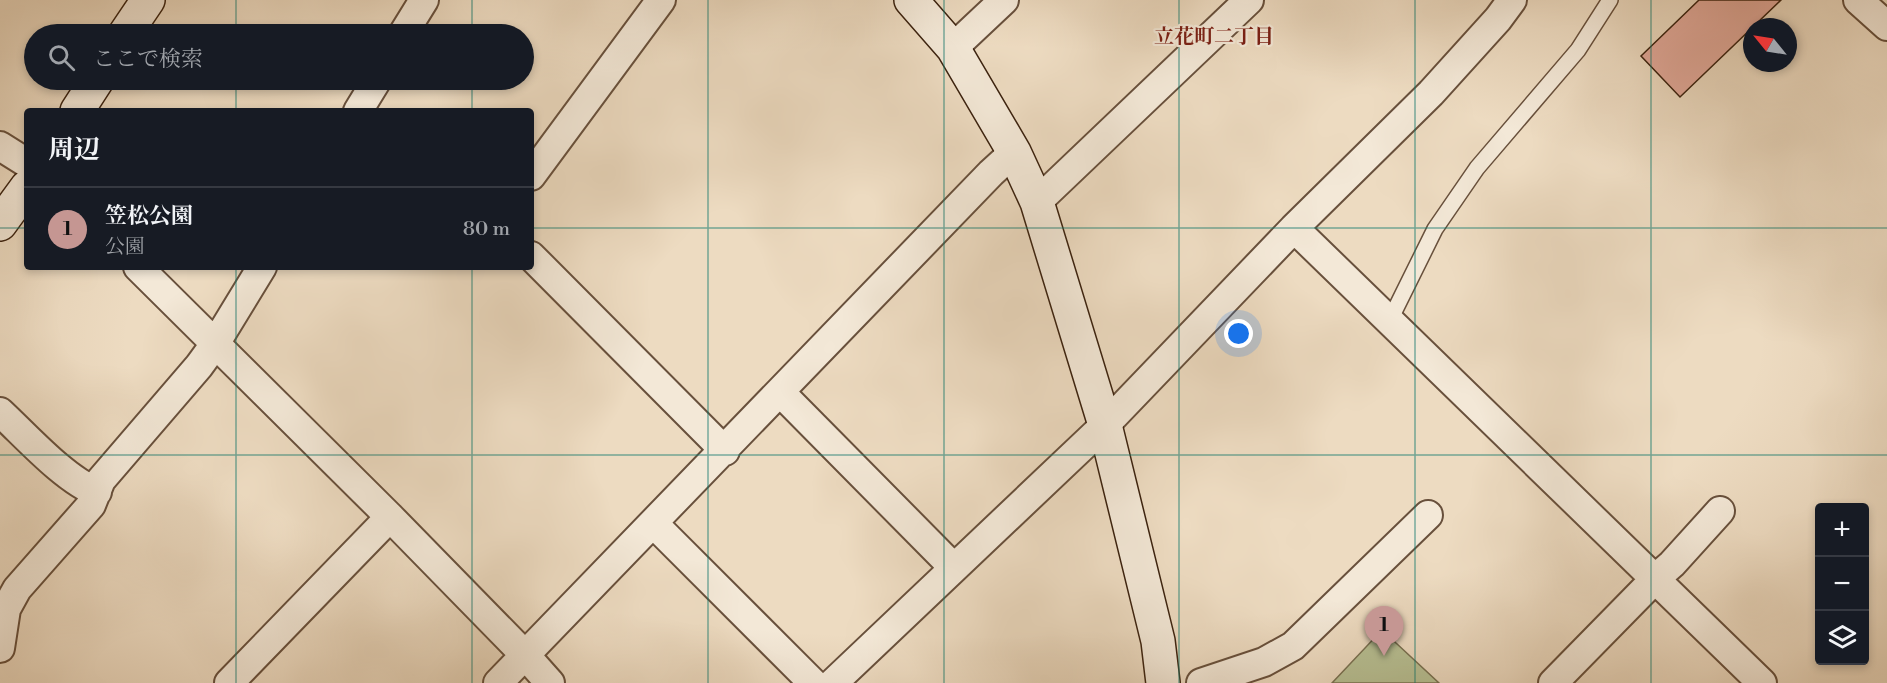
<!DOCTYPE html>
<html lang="ja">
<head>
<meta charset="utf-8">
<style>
	body { margin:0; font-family:"Libre Bodoni","Noto Serif JP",serif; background:#242831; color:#f1f3f6 }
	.controls { position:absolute; right:18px; bottom:18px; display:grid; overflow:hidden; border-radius:6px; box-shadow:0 3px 9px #0003 }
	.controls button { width:54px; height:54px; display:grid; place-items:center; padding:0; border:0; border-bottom:2px solid #363941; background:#171b24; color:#f1f3f6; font:30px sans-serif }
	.compass { position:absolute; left:1743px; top:18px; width:54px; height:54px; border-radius:50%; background:#171b24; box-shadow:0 3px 9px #0003; rotate:300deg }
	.you { position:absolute; left:1239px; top:334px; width:21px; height:21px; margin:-15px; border:4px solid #fff; border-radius:50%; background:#1a73e8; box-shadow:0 0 0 9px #1a73e833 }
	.badge { display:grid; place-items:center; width:39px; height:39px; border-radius:50%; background:#c59692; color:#111; font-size:20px; font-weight:700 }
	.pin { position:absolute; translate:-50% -50px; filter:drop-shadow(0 2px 3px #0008) }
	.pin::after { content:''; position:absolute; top:32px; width:21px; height:18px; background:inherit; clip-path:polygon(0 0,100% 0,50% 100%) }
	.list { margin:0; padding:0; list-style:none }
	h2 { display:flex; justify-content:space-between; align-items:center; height:78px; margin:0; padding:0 24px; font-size:26px }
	h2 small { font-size:20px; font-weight:400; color:#9ea1a6 }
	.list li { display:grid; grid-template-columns:39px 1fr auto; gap:18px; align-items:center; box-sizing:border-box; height:84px; padding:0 24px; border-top:2px solid #363941 }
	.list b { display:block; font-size:22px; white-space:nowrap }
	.list p { margin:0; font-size:20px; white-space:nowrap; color:#9ea1a6 }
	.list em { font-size:20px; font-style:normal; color:#9ea1a6 }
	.icon { flex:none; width:33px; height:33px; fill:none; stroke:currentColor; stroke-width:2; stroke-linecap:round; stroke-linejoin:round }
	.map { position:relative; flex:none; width:1887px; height:683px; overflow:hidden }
	.search { position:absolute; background:#171b24; box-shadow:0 3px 9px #0003; left:24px; top:24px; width:510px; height:66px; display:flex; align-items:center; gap:15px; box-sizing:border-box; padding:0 21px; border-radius:33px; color:#9ea1a6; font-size:22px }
	.panel { position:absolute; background:#171b24; box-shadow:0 3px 9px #0003; left:24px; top:108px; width:510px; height:162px; border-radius:6px }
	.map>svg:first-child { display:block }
</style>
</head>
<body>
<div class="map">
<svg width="1887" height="683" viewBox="0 0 1887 683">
	<rect width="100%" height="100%" fill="#eddbc1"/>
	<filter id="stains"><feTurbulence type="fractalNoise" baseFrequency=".00333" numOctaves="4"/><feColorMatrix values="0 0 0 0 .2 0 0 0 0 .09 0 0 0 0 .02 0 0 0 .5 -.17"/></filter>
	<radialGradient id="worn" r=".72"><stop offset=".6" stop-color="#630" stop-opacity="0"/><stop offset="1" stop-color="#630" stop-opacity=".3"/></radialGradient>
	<path fill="#b7c094" stroke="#797152" stroke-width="1.5" d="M 1382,630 L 1439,683 L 1332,683 Z"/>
	<path fill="#e2a99a" stroke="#3b220f" stroke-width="1.5" d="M 1699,0 L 1781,0 L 1680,97 L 1641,56 Z"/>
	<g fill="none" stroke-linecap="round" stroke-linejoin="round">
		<g stroke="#68503c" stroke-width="18">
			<path id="lane" d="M 1390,320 L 1435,229 L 1477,168 L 1578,50 L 1610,0"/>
		</g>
		<g stroke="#68503c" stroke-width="32">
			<path id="street" d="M 1858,0 L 1887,26
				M 403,34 L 424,0
				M 953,48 L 1004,0
				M 358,111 L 377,80
				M 0,146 L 27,163
				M 531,176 L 661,0
				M 1037,202 L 1249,0
				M 1294,228 L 1762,683
				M 531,256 L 725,451
				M 138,267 L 390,517 L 526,656 L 550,683
				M 780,392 L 954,568
				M 0,412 C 26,436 65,480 97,492
				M 654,524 L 813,683
				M 0,648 L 6,609 L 17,589 L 91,505 L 101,480 L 199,366 L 215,344 L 262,267
				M 229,683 L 390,517
				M 498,683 L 991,173 L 1014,152
				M 833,683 L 1105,425 L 1294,228 L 1431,93 L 1498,19 L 1512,0
				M 1201,683 L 1264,662 L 1293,646 L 1428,515
				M 1553,683 L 1656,578 L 1672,564 L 1720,511"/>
		</g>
		<g stroke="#3b220f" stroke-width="36">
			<path id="secondary" d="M 911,0 L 953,48 L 1014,152 L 1037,202 L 1105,425 L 1158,641 L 1163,683
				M 125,34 L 148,0
				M 77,111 L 97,80
				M 0,224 L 27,187"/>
		</g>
		<use href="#lane" stroke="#f3e8d7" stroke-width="15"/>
		<use href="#street" stroke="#f3e8d7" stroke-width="28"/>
		<use href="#secondary" stroke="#f3e8d7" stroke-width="33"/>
	</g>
	<path fill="none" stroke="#0f766e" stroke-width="1.5" stroke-opacity="0.55" d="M 236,0 L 236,34M 472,0 L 472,34M 708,0 L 708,683M 944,0 L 944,683M 1179,0 L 1179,683M 1415,0 L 1415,683M 1651,0 L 1651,683M 236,80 L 236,111M 472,80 L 472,111M 0,228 L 27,228M 531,228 L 1887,228M 236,267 L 236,683M 472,267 L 472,683M 0,455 L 1887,455"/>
	<g text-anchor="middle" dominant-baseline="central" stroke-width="4.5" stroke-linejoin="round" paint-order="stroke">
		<g font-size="20" font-weight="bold" fill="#7a1f14" stroke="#f3e8d7">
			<text x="1214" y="37">立花町二丁目</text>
		</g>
	</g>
	<rect width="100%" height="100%" filter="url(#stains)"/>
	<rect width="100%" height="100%" fill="url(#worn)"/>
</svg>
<div class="controls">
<button>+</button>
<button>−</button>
<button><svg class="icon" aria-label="layers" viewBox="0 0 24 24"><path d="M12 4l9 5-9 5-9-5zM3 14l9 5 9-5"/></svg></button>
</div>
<svg class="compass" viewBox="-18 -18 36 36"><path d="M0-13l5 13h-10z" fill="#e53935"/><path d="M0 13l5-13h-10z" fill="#9ea1a6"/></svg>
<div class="you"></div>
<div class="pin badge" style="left:1384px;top:656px">1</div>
<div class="search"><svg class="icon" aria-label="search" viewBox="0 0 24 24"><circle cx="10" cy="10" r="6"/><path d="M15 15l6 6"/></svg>ここで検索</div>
<section class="panel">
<h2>周辺<small></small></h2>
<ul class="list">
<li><span class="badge">1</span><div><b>笠松公園</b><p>公園</p></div><em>80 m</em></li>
</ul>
</section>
</div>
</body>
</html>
